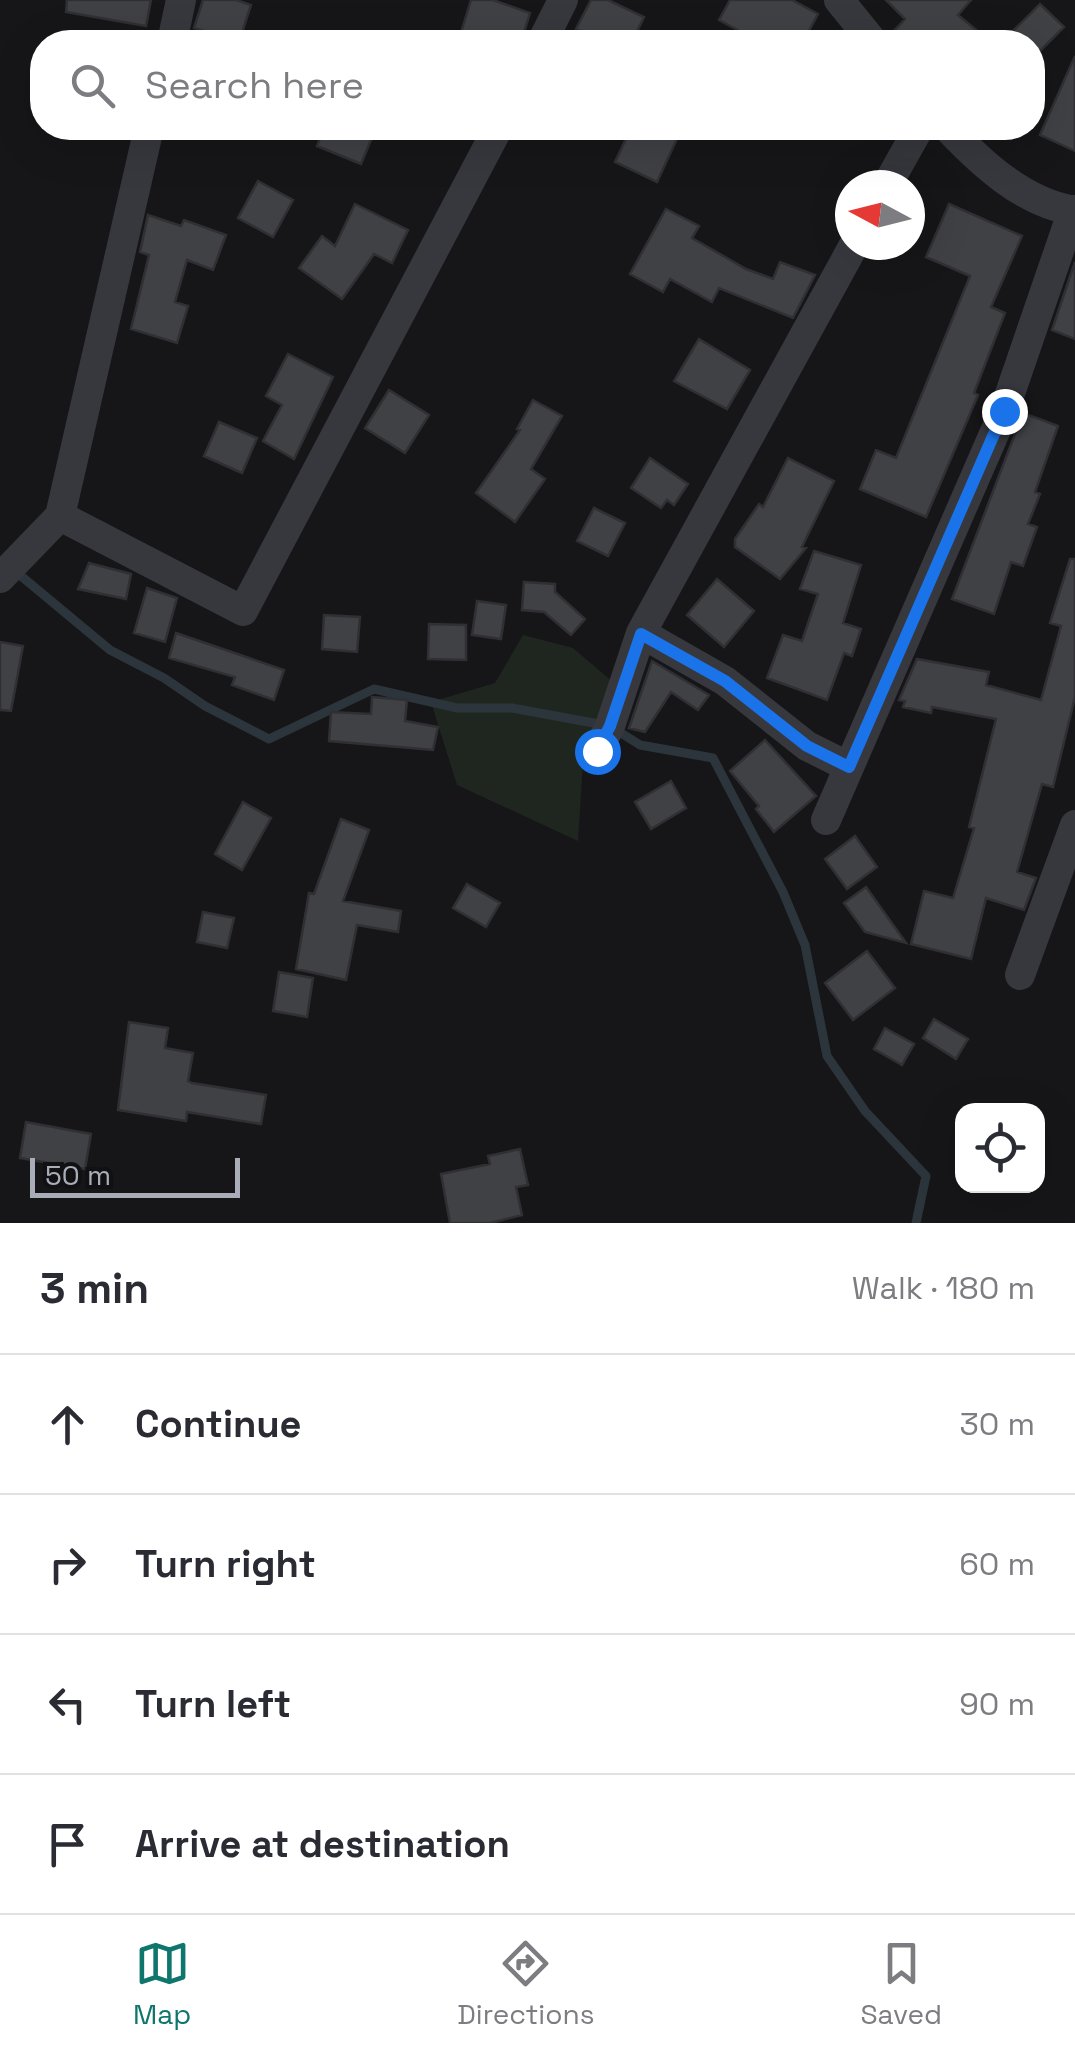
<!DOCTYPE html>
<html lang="en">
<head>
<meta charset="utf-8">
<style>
	body { margin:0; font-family:"Space Grotesk",sans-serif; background:#f2f2f3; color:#2b2b33 }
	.controls { position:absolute; right:30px; bottom:30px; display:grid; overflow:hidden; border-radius:20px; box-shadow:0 10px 40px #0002 }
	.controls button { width:90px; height:90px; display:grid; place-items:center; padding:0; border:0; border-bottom:2px solid #e1e1e2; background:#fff; color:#2b2b33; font:50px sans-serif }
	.compass { position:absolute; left:835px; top:170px; width:90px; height:90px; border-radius:50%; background:#fff; box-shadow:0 10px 40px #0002; rotate:277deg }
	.scale { position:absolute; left:30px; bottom:25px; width:210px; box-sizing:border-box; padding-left:10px; border:5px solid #a8adb8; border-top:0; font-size:28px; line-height:35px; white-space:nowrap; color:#a8adb8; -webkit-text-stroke:8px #111113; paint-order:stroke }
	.stop { position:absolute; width:30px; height:30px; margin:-22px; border:8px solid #1a73e8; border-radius:50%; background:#fff }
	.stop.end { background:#1a73e8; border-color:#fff; box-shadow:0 2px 10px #0008 }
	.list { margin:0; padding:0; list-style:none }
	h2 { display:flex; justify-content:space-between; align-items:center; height:130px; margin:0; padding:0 40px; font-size:42px }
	h2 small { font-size:32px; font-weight:400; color:#7c7c81 }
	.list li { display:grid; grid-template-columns:65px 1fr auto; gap:30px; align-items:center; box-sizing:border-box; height:140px; padding:0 40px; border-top:2px solid #e1e1e2 }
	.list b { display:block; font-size:38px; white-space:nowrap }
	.list em { font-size:32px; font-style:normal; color:#7c7c81 }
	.icon { flex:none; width:55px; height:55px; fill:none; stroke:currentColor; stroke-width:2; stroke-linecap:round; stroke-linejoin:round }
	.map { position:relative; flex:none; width:1075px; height:1223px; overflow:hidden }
	.search { position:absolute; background:#fff; box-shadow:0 10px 40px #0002; left:30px; right:30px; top:30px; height:110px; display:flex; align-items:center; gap:25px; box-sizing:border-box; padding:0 35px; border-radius:40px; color:#7c7c81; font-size:38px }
	.sheet { height:690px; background:#fff }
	nav { display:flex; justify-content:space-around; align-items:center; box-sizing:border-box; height:140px; border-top:2px solid #e1e1e2; background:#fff; font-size:28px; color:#7c7c81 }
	nav a { display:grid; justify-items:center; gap:5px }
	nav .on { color:#0f766e }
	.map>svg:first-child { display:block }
</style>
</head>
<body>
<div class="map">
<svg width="1075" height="1223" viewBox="0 0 1075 1223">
	<rect width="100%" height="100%" fill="#161618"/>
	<path fill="#1e261f" d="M 523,635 L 573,648 L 614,683 L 584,746 L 578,841 L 457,785 L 431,702 L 495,683 Z"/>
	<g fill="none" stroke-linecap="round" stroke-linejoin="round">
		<path stroke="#2c353c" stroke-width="9" d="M 15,571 L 110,650 L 164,678 L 205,706 L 269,739 L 374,689 L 457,708 L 512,708 L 610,726 L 640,745 L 713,758 L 783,892 L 805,945 L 827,1056 L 865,1111 L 926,1176 L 916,1223"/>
	</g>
	<path fill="#404145" stroke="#303034" stroke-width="2.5" d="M 67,0 L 151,0 L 146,26 L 66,12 Z
		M 203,0 L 236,0 L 251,5 L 239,42 L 194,28 Z
		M 471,0 L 493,0 L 530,13 L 521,42 L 479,42 L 460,36 Z
		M 591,0 L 608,0 L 644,17 L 632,42 L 604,42 L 576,29 Z
		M 730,0 L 792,0 L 818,14 L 803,42 L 741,42 L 745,34 L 719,20 Z
		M 886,0 L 971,0 L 958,15 L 991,42 L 907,42 L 894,31 L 905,19 Z
		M 1040,4 L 1064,27 L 1032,59 L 1032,42 L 1002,42 Z
		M 1075,56 L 1075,151 L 1040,135 Z
		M 324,128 L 376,128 L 361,164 L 317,146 Z
		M 631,128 L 682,128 L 657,182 L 615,162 Z
		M 258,181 L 293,200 L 273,237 L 238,218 Z
		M 355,204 L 408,230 L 392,263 L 374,254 L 342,299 L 299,268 L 322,236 L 335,246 Z
		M 949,204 L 1022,236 L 991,307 L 1005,313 L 974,393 L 978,395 L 926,517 L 860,489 L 876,450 L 896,458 L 970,276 L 926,257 Z
		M 666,209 L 699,226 L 692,238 L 746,269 L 773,279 L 780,262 L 815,275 L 793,318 L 719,288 L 712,302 L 670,279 L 663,292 L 630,274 Z
		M 148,215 L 181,226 L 184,220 L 226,235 L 213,270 L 187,260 L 175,302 L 188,306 L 177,343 L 131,329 L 149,255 L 140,252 Z
		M 1075,262 L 1075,339 L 1052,330 Z
		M 699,339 L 750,370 L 727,409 L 674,381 Z
		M 288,354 L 333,377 L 294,459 L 263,441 L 282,405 L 266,396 Z
		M 389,390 L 429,415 L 405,453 L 365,428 Z
		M 533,400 L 562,416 L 531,469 L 545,479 L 515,522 L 476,493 L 520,430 L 517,429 Z
		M 1023,413 L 1058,426 L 1035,492 L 1040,494 L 1028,524 L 1037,527 L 1023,566 L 1011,562 L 994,614 L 952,599 Z
		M 219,422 L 257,438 L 242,473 L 204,456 Z
		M 650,458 L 688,484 L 674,505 L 667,500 L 661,508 L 631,488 Z
		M 788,458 L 834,481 L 802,547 L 806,548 L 780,579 L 735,547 L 735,539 L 759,504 L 763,507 Z
		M 594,508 L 625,523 L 608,556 L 577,541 Z
		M 814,551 L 861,565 L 843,623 L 861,629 L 852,656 L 844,653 L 827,700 L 767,678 L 783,635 L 802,641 L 818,594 L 800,589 Z
		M 1070,559 L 1075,559 L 1075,697 L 1053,787 L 1042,784 L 1017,872 L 1036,878 L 1024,910 L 986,898 L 971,959 L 911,944 L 924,891 L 953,898 L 974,828 L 969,827 L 996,719 L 932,707 L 931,713 L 903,707 L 905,701 L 899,700 L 917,659 L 989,672 L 986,685 L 1041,700 L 1061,626 L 1050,623 Z
		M 89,563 L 131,574 L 126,599 L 78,589 Z
		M 717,579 L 754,611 L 724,647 L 687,615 Z
		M 524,582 L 555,584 L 555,592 L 585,619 L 571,635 L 544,612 L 522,610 Z
		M 147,588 L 177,598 L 165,642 L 134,633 Z
		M 477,601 L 506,605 L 501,639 L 472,635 Z
		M 324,615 L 360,617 L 357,652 L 322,649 Z
		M 429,624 L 466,625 L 466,660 L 428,659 Z
		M 176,633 L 284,670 L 274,700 L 232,685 L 235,677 L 169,658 Z
		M 0,642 L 23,646 L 11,711 L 0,710 Z
		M 652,661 L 709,695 L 698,710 L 671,692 L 645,732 L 629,728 Z
		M 372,697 L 407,700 L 405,721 L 438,727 L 433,750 L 329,741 L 331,712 L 371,714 Z
		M 765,740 L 816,796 L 774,832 L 756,809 L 759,806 L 730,771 Z
		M 671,781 L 686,808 L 651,829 L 635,802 Z
		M 243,802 L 271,818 L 242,870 L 215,854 Z
		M 341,819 L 369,830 L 343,901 L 401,911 L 398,932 L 357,925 L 346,980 L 296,969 L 309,893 L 314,894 Z
		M 855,836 L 877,867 L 847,889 L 825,859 Z
		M 467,884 L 500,903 L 486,927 L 453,908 Z
		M 866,887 L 906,943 L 865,932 L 844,903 Z
		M 203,912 L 234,918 L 227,948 L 197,942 Z
		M 867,951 L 895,988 L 853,1020 L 825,983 Z
		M 279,972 L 313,978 L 307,1017 L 273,1011 Z
		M 934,1019 L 968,1039 L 956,1059 L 923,1038 Z
		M 129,1022 L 168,1028 L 165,1048 L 193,1053 L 188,1081 L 192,1083 L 266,1095 L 261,1124 L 187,1112 L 186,1121 L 118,1110 Z
		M 885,1028 L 914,1044 L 902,1065 L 874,1049 Z
		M 26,1122 L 91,1134 L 85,1169 L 20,1158 Z
		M 520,1149 L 528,1185 L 516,1187 L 522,1215 L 490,1223 L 450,1223 L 441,1174 L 490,1164 L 488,1156 Z"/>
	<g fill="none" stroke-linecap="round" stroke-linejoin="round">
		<path stroke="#37383d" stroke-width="30" d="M 839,0 L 873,42
			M 172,42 L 181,0
			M 542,42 L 563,0
			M 948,128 C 982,164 1024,203 1075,211
			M 887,185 L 919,128
			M 60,516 L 243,611 L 498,128
			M 0,578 L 60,516 L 149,128
			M 641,633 L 725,681 L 807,746 L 849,767
			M 597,751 L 610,726 L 641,633 L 854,245
			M 826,820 L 1004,411 L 1073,210
			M 1020,975 L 1075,825"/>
	</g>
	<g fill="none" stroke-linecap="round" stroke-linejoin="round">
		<path stroke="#1a73e8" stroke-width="12" d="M 597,751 L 610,726 L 641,634 L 725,681 L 807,746 L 849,767 L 1004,411"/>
	</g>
</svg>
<div class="controls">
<button><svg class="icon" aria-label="locate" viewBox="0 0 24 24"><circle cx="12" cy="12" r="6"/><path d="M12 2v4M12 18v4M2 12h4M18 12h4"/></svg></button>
</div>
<svg class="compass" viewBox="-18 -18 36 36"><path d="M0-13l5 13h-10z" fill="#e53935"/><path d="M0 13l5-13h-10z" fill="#7c7c81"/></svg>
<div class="scale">50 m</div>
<div class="stop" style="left:597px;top:751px"></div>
<div class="stop end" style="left:1004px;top:411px"></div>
<div class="search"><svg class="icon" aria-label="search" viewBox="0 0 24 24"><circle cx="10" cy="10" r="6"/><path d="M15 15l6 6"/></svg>Search here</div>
</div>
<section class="sheet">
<h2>3 min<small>Walk · 180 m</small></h2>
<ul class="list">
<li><svg class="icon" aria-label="ahead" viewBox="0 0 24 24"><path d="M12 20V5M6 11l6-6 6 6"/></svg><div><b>Continue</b></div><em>30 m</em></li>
<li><svg class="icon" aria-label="right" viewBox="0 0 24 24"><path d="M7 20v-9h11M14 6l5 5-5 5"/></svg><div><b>Turn right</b></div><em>60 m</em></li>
<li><svg class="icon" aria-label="left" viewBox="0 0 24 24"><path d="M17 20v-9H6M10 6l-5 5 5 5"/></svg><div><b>Turn left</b></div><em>90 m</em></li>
<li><svg class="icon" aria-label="arrive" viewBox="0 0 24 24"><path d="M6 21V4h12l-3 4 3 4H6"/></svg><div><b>Arrive at destination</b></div></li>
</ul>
</section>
<nav>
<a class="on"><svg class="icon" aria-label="map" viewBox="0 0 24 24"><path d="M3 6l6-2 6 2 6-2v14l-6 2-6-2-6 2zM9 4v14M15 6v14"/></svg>Map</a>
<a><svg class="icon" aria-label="directions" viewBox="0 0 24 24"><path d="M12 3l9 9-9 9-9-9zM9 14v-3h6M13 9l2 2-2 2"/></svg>Directions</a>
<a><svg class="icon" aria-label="saved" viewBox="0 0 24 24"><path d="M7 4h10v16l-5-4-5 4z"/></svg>Saved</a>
</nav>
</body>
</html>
